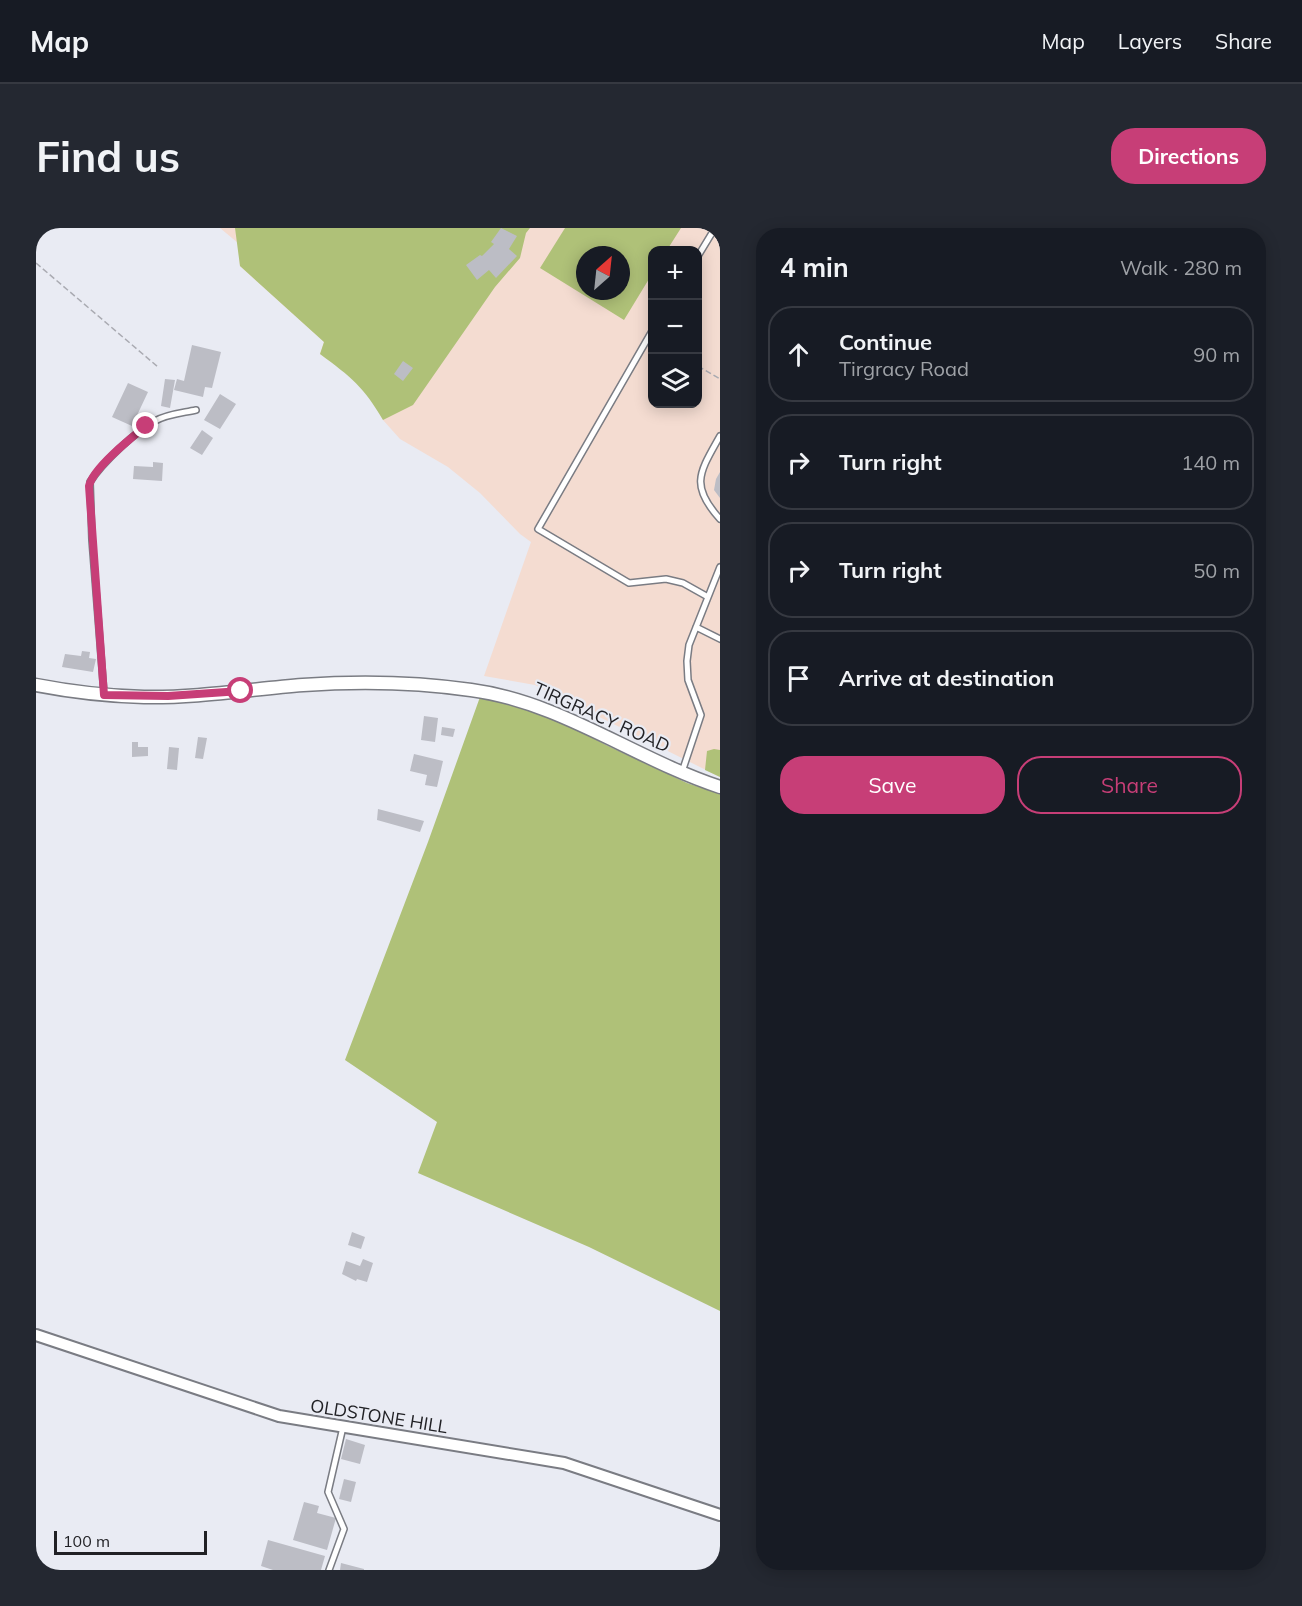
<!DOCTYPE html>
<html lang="en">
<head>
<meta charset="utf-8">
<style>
	body { margin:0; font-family:Mulish,sans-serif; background:#242831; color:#f1f3f6 }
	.controls { position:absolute; right:18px; top:18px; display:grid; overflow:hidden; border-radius:12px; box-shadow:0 3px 15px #0003 }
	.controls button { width:54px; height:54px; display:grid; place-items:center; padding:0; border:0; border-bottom:2px solid #363941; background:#171b24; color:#f1f3f6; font:30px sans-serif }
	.compass { position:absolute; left:540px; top:18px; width:54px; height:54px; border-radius:50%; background:#171b24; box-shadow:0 3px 15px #0003; rotate:27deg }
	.scale { position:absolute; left:18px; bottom:15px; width:153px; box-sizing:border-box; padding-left:6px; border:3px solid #212125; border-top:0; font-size:16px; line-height:21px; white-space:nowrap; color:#212125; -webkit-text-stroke:4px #e9ebf3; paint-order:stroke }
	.stop { position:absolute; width:18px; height:18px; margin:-14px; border:4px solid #c73e77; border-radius:50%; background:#fff }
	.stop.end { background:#c73e77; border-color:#fff; box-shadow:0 2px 6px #0008 }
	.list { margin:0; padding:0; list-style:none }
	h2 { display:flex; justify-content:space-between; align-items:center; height:78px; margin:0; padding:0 24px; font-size:26px }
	h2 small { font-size:20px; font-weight:400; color:#9ea1a6 }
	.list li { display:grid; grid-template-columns:39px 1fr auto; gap:18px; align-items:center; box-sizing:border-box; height:96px; margin:0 12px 12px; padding:0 12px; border:2px solid #363941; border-radius:24px }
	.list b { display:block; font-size:22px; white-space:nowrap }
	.list p { margin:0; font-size:20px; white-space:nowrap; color:#9ea1a6 }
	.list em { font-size:20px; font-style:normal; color:#9ea1a6 }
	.actions { display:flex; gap:12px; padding:18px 24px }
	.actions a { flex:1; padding:14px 0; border:2px solid #c73e77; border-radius:24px; text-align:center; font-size:21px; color:#c73e77 }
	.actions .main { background:#c73e77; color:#fff }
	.icon { flex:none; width:33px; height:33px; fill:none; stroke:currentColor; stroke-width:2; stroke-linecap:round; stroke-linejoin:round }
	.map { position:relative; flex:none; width:684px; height:1342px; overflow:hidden; border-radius:24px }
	header { display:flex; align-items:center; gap:36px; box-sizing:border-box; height:84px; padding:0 30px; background:#171b24; border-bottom:2px solid #363941 }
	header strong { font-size:28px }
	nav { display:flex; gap:33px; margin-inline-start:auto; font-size:21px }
	.intro { display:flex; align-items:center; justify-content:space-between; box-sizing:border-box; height:144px; padding:0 36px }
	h1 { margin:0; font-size:42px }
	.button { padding:15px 27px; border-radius:24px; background:#c73e77; color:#fff; font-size:21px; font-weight:700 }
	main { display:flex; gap:36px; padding:0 36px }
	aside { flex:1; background:#171b24; border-radius:24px; box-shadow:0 3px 15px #0003 }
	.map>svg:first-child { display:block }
</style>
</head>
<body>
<header>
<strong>Map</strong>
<nav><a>Map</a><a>Layers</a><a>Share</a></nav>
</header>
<div class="intro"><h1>Find us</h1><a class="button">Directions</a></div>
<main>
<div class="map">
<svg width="684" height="1342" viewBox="0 0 684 1342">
	<rect width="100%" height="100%" fill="#e9ebf3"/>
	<path fill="#f4dcd1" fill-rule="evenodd" d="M 184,0 L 684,0 L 684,549 L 499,457 L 448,448 L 495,314 L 484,306 L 444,265 L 412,239 L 364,211 L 347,192 L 333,168 L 316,149 L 284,126 L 288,114 L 204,38 L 202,15 ZM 616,22 L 662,22 L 662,176 L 616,176 ZM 549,27 L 585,27 L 585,63 L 549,63 Z"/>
	<path fill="#afc178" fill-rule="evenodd" d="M 199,0 L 494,0 L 490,5 L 484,30 L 459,59 L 377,177 L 347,192 C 328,159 315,149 284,126 L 288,114 L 204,38 Z
		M 529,0 L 645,0 L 631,22 L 616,22 L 616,46 L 588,92 L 504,40 ZM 549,27 L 585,27 L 585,63 L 549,63 Z
		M 444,469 L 485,477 L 527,494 L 570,517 L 651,555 L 684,566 L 684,1083 L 553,1019 L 382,945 L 401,894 L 309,832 L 392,614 Z
		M 678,521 L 684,522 L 684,549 L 669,542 L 671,523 Z"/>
	<path fill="#bcbdc5" d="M 465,0 L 481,8 L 473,21 L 481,28 L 460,50 L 453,42 L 441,52 L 430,37 L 444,27 L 446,28 L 458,16 L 455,14 Z
		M 156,117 L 185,124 L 176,160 L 169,159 L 167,169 L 138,162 L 141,151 L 148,153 Z
		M 367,133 L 377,140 L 367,153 L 358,146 Z
		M 129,151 L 139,152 L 134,180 L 125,178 Z
		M 92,155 L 112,164 L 96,198 L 76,189 Z
		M 184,166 L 200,176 L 184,201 L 168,192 Z
		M 166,202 L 177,210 L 166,227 L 154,220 Z
		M 117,234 L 127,235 L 126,253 L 97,251 L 98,238 L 117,239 Z
		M 684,244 L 684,270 L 678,262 L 680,251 Z
		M 46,423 L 54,424 L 53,430 L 60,431 L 57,444 L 26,439 L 29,426 L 45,428 Z
		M 388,488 L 402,490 L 399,514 L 385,512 Z
		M 406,499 L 419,501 L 417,509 L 405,507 Z
		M 162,509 L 171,510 L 167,531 L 159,530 Z
		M 96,514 L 102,514 L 102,519 L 112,519 L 112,528 L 96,529 Z
		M 133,519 L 143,520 L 141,542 L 131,541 Z
		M 378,526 L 407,533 L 401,559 L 389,557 L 391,547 L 374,543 Z
		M 342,581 L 388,593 L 384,604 L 341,592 Z
		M 316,1004 L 329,1009 L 325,1021 L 312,1017 Z
		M 327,1031 L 337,1035 L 331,1054 L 321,1051 L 320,1053 L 306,1046 L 310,1033 L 324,1038 Z
		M 310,1211 L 329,1217 L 324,1236 L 305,1231 Z
		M 308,1251 L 320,1254 L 315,1274 L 303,1271 Z
		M 268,1274 L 283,1278 L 281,1285 L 300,1290 L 291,1322 L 257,1312 Z
		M 232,1312 L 289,1328 L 285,1342 L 237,1342 L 225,1338 Z
		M 305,1335 L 328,1341 L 328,1342 L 304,1342 Z"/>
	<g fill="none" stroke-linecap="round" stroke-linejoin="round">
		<g stroke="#7a7c83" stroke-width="8">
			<path id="service" d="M 662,28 L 679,0
				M 616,103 L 502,301 L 593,355 L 630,351 L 647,355 L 672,369
				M 684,208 C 664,244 653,257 684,291
				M 660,399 L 684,411
				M 68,466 L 56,312 L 54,254 C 66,235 100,203 119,193 C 131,186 146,185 160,182
				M 646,544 L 665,487 L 652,452 L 651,433 L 653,417 L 684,339
				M 293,1342 L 308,1301 L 292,1264 L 307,1199"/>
		</g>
		<g stroke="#7a7c83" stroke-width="14">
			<path id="minor" d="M 0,1107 L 243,1188 L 528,1235 L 684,1287"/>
		</g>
		<g stroke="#7a7c83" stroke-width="15">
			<path id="tertiary" d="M 0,457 C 36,464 72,468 108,469 C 161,470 215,461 267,457 C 323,453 379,454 435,462 C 525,474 599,531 684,559"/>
		</g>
		<path stroke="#aaabb2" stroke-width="1.5" stroke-dasharray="6 3" stroke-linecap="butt" d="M 0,35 L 122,139
			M 662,138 L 684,151"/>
		<use href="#service" stroke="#fff" stroke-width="5"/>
		<use href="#minor" stroke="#fff" stroke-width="10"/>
		<use href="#tertiary" stroke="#fff" stroke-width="12"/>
	</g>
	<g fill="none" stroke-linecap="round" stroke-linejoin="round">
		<path stroke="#c73e77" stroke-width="8" d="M 110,198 C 95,210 57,240 53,258 L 68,467 L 132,468 L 205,463"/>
	</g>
	<g text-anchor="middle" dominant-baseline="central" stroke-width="4.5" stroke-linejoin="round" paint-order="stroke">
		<g font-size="18" fill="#212125" stroke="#e9ebf3">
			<text transform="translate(566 489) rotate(24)">TIRGRACY ROAD</text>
			<text transform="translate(343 1188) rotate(9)">OLDSTONE HILL</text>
		</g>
	</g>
</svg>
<div class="controls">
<button>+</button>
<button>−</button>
<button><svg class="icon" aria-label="layers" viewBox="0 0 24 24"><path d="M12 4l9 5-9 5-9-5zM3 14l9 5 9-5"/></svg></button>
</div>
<svg class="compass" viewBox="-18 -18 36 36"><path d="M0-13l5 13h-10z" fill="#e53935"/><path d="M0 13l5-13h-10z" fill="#9ea1a6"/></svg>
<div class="scale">100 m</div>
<div class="stop" style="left:205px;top:463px"></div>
<div class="stop end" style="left:110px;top:198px"></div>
</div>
<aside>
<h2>4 min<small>Walk · 280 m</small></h2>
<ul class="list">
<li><svg class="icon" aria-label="ahead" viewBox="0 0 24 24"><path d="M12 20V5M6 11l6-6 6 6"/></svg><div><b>Continue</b><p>Tirgracy Road</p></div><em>90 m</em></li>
<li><svg class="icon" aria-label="right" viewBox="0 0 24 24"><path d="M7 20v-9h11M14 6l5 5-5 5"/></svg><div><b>Turn right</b></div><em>140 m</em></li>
<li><svg class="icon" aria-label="right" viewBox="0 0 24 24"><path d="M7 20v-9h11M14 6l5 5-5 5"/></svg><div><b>Turn right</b></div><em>50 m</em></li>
<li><svg class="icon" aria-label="arrive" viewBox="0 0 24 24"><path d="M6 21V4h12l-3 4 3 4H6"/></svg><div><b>Arrive at destination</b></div></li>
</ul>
<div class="actions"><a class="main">Save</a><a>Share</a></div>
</aside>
</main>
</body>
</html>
